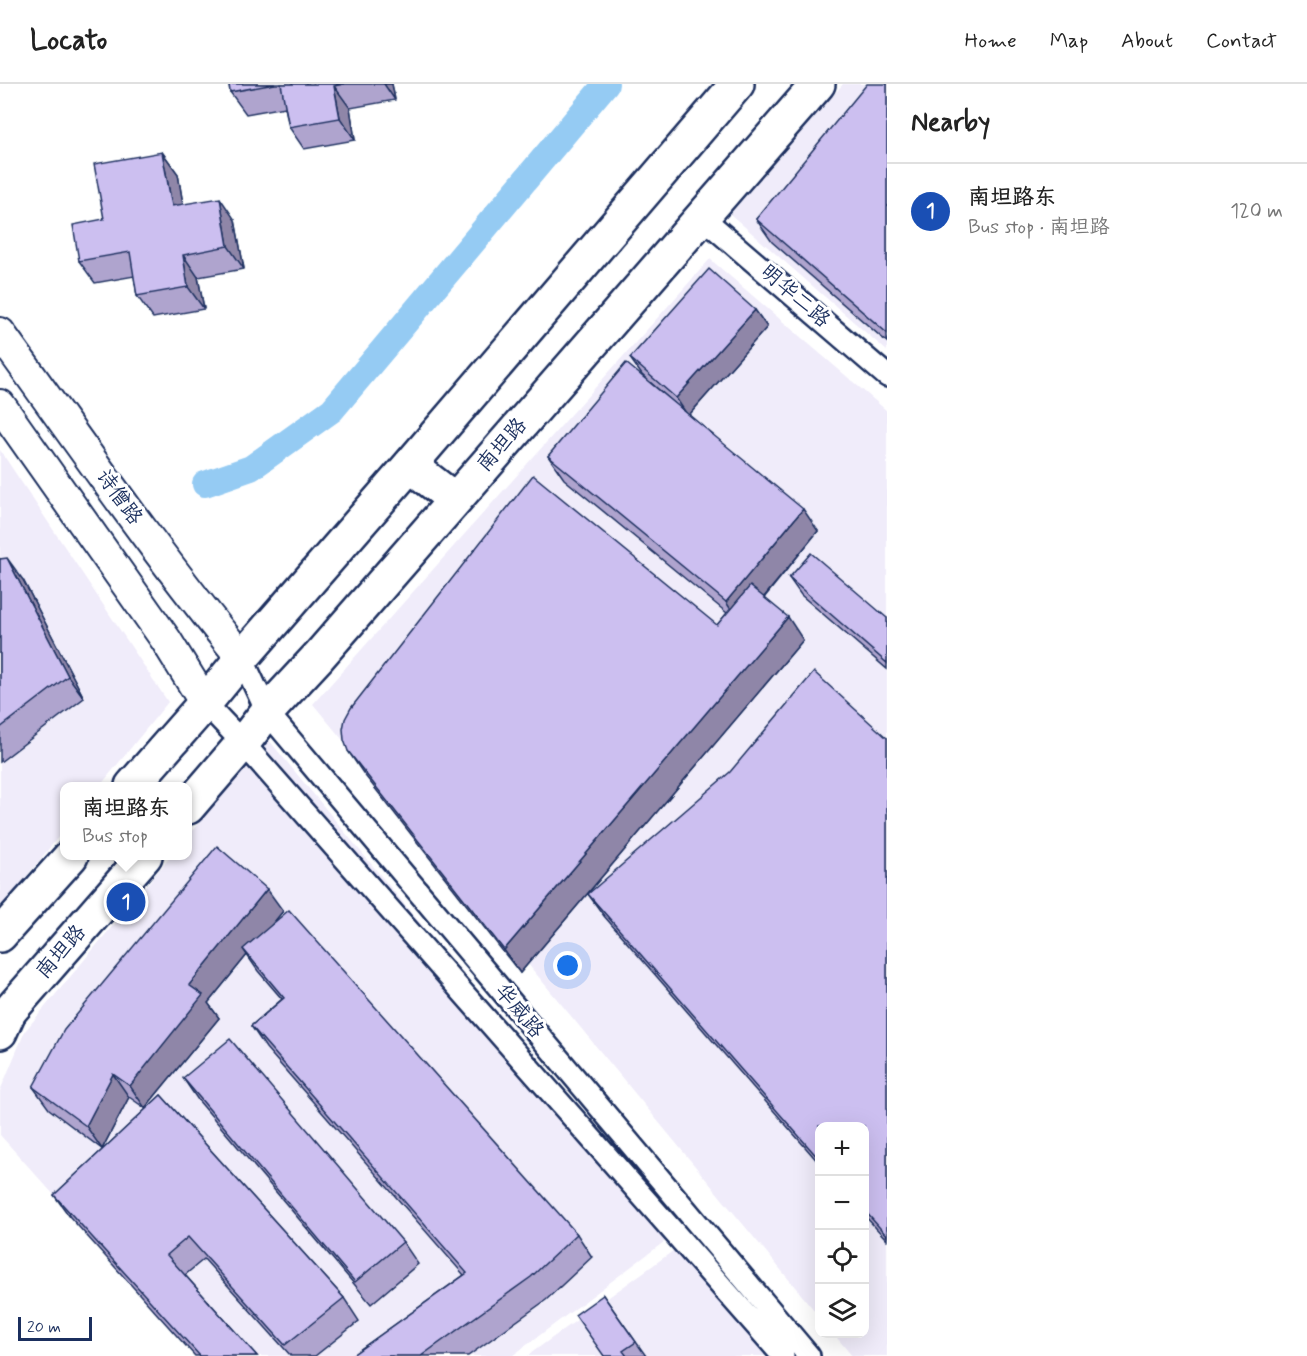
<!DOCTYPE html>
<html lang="en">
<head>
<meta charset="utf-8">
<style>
	body { margin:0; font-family:Mynerve,"LXGW WenKai TC",sans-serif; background:#f2f2f2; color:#222 }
	.controls { position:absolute; right:18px; bottom:18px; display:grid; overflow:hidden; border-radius:12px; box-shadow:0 6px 24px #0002 }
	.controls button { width:54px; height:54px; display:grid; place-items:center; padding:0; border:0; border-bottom:2px solid #e0e0e0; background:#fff; color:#222; font:30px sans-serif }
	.scale { position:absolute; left:18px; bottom:15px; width:74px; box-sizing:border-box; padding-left:6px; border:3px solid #1b2f5e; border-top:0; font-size:16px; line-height:21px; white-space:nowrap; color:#1b2f5e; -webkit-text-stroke:4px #fff; paint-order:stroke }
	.you { position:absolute; left:568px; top:882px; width:21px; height:21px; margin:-15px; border:4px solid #fff; border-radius:50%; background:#1a73e8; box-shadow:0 0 0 9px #1a73e833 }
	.badge { display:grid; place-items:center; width:39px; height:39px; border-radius:50%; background:#c8321e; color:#fff; font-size:20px; font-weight:700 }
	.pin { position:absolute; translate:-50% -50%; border:3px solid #fff; box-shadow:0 2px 6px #0006 }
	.popup { position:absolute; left:60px; top:698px; width:132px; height:78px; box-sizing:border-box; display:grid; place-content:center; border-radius:12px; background:#fff; filter:drop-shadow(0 2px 4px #0005); font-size:20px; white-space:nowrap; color:#767676 }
	.popup b { font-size:22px; color:#222 }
	.popup::after { content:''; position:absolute; left:50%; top:100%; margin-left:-12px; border:12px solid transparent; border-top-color:#fff }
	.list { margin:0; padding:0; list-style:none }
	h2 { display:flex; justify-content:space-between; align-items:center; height:78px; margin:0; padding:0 24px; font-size:26px }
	h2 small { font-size:20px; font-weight:400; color:#767676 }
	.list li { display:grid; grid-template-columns:39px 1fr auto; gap:18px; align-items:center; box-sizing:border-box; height:96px; padding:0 24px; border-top:2px solid #e0e0e0 }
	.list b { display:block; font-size:22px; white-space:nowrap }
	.list p { margin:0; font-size:20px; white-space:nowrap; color:#767676 }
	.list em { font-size:20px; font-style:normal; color:#767676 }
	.icon { flex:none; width:33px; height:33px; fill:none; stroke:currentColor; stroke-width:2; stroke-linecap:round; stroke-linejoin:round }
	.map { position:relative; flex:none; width:887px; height:1272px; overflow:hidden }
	header { display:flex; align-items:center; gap:36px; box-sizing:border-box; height:84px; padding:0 30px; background:#fff; border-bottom:2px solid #e0e0e0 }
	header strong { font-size:28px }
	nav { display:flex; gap:33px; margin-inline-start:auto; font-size:21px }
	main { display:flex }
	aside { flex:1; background:#fff }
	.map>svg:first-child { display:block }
</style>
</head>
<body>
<header>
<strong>Locato</strong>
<nav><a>Home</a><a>Map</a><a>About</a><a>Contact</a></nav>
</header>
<main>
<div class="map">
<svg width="887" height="1272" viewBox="0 0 887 1272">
	<rect width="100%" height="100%" fill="#fff"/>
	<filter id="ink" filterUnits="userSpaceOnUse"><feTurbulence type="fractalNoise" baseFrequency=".0167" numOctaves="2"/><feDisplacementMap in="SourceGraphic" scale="12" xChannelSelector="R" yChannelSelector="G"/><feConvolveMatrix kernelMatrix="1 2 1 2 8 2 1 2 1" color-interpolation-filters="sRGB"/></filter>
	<g filter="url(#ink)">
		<path fill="#f0ecfa" d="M 843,0 L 887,0 L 887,267 L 730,130 Z
			M 710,175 L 887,327 L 887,1272 L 852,1272 L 834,1250 L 864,1250 L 864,1042 L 820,1042 L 819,1232 L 313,620 Z
			M 0,366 L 168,618 L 100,702 L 64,702 L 64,746 L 0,825 Z
			M 268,655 L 676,1149 L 512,1272 L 199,1272 L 0,1051 L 0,1007 L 25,947 L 171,772 L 188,772 L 188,752 Z
			M 691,1154 L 789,1272 L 527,1272 Z"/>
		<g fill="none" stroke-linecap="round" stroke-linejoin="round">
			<path stroke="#95cbf3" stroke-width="26" d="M 205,400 L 251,384 L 332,326 L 606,0"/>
			<g stroke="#1b2f5e" stroke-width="26">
				<path id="street" d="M 702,133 L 887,292
					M 242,574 L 267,628 L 809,1272
					M 205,619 L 243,659 L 783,1272"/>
			</g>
			<g stroke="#1b2f5e" stroke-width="34">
				<path id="secondary" d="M 0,249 C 79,358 156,470 242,574
					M 0,321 L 166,556 L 205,619"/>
			</g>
			<g stroke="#1b2f5e" stroke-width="38">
				<path id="primary" d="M 410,381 L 455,416
					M 132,702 L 205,619 L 242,574 L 410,381 L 737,0
					M 188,723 L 243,659 L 267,628 L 319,572 L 818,0
					M 0,851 L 71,772
					M 0,938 L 145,772"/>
			</g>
			<g stroke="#1b2f5e" stroke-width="38">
				<path id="highway" d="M 0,948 L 9,928"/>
			</g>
			<use href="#street" stroke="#fff" stroke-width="21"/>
			<use href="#secondary" stroke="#fff" stroke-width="30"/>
			<use href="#primary" stroke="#fff" stroke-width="33"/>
			<use href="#highway" stroke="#fff" stroke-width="33"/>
		</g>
		<path fill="#afa4ce" stroke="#1b2f5e" stroke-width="1.5" d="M 229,0 L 392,0 L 395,16 L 350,24 L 355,56 L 304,65 L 289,43 L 285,23 L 246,30 L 230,8 Z
			M 887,0 L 887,258 L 772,158 L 756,135 Z
			M 162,68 L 178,90 L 183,120 L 235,136 L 244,185 L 198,193 L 204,225 L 153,234 L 137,212 L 134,192 L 95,199 L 79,177 L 104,135 Z
			M 755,226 L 767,243 L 689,331 L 818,447 L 764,514 L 803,556 L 520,889 L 363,689 L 348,667 L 717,541 L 727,529 L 564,395 L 548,372 L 674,319 L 642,291 L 630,274 Z
			M 0,475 L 23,496 L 84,614 L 0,678 Z
			M 789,494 L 887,534 L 887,585 L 801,511 Z
			M 887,654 L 887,1156 L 864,1131 L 864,1042 L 819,1042 L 819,1079 L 604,832 L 588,810 Z
			M 283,827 L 273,839 L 577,1150 L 592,1173 L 546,1216 L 468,1272 L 351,1272 L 464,1191 L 266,964 L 251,942 L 282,915 L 258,887 L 247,871 L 208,919 L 219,934 L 145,1024 L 129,1013 L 102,1065 L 49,1025 L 33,1003 Z
			M 183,994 L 403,1158 L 418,1180 L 371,1220 L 198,1016 Z
			M 161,1011 L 344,1214 L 359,1237 L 315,1272 L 291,1272 L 204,1175 L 185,1191 L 257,1272 L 195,1272 L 70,1133 L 54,1111 Z
			M 603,1211 L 646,1272 L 604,1272 Z"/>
		<path fill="#8f86a8" stroke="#1b2f5e" stroke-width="1.5" d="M 384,0 L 392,0 L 395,16 Z
			M 334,2 L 350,24 L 355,56 L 340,34 Z
			M 162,68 L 178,90 L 187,145 L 172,122 Z
			M 220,114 L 235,136 L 244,185 L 228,162 Z
			M 183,171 L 198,193 L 204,225 L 188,203 Z
			M 755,226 L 767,243 L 688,332 L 676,314 Z
			M 803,425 L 818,447 L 741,541 L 726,518 Z
			M 7,474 L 23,496 L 84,614 L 68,592 Z
			M 788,533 L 803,556 L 520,889 L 504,866 Z
			M 267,805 L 283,827 L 248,870 L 243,865 L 247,871 L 208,919 L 219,934 L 145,1024 L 130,1002 L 189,901 Z
			M 113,990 L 129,1013 L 102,1065 L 86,1042 Z"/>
		<path fill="#ccbff0" stroke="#1b2f5e" stroke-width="1.5" d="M 229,0 L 275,0 L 230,8 Z
			M 281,0 L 344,0 L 334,2 L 340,34 L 289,43 Z
			M 867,0 L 887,0 L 887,249 L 756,135 Z
			M 162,68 L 172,122 L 220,114 L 228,162 L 183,171 L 188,203 L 137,212 L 130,168 L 79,177 L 73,141 L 104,135 L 94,80 Z
			M 709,185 L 755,226 L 676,314 L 630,274 Z
			M 626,279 L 803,425 L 726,518 L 548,372 Z
			M 533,391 L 717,541 L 750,502 L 788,533 L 504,866 L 348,667 L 344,656 L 343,645 L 345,635 L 351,624 Z
			M 811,469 L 887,534 L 887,579 L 789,494 Z
			M 7,474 L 68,592 L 0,644 L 0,475 Z
			M 814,588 L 887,654 L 887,1152 L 864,1126 L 864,1042 L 819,1042 L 819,1075 L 588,810 L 730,688 Z
			M 217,762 L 267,805 L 189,901 L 203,911 L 130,1002 L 113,990 L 86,1042 L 33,1003 L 64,946 Z
			M 289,826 L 577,1150 L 531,1193 L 421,1272 L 351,1272 L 467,1189 L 251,942 L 284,914 L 243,865 Z
			M 230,955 L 403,1158 L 355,1198 L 183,994 Z
			M 161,1011 L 344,1214 L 285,1261 L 188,1153 L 167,1171 L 257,1272 L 200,1272 L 54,1111 Z
			M 603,1211 L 636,1258 L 623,1267 L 627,1272 L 604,1272 L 575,1231 Z"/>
	</g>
	<g text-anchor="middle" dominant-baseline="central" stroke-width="6" stroke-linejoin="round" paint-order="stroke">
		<g font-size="21" fill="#1b2f5e" stroke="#fff">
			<text transform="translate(795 212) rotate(41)">明华二路</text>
			<text transform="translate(502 361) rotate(-49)">南坦路</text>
			<text transform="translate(119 413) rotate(54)">诗僧路</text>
			<text transform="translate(61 868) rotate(-49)">南坦路</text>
			<text transform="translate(519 927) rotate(50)">华威路</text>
		</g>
	</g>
</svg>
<div class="controls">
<button>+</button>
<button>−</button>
<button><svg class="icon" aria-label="locate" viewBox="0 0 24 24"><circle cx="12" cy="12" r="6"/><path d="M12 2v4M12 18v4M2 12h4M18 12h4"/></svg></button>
<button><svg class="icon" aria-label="layers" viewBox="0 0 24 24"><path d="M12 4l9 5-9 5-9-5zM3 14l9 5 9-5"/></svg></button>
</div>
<div class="scale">20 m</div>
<div class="you"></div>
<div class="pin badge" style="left:126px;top:818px;background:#1a4fb4">1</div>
<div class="popup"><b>南坦路东</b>Bus stop</div>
</div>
<aside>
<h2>Nearby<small></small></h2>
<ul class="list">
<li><span class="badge" style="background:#1a4fb4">1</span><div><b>南坦路东</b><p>Bus stop · 南坦路</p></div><em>120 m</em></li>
</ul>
</aside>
</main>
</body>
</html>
